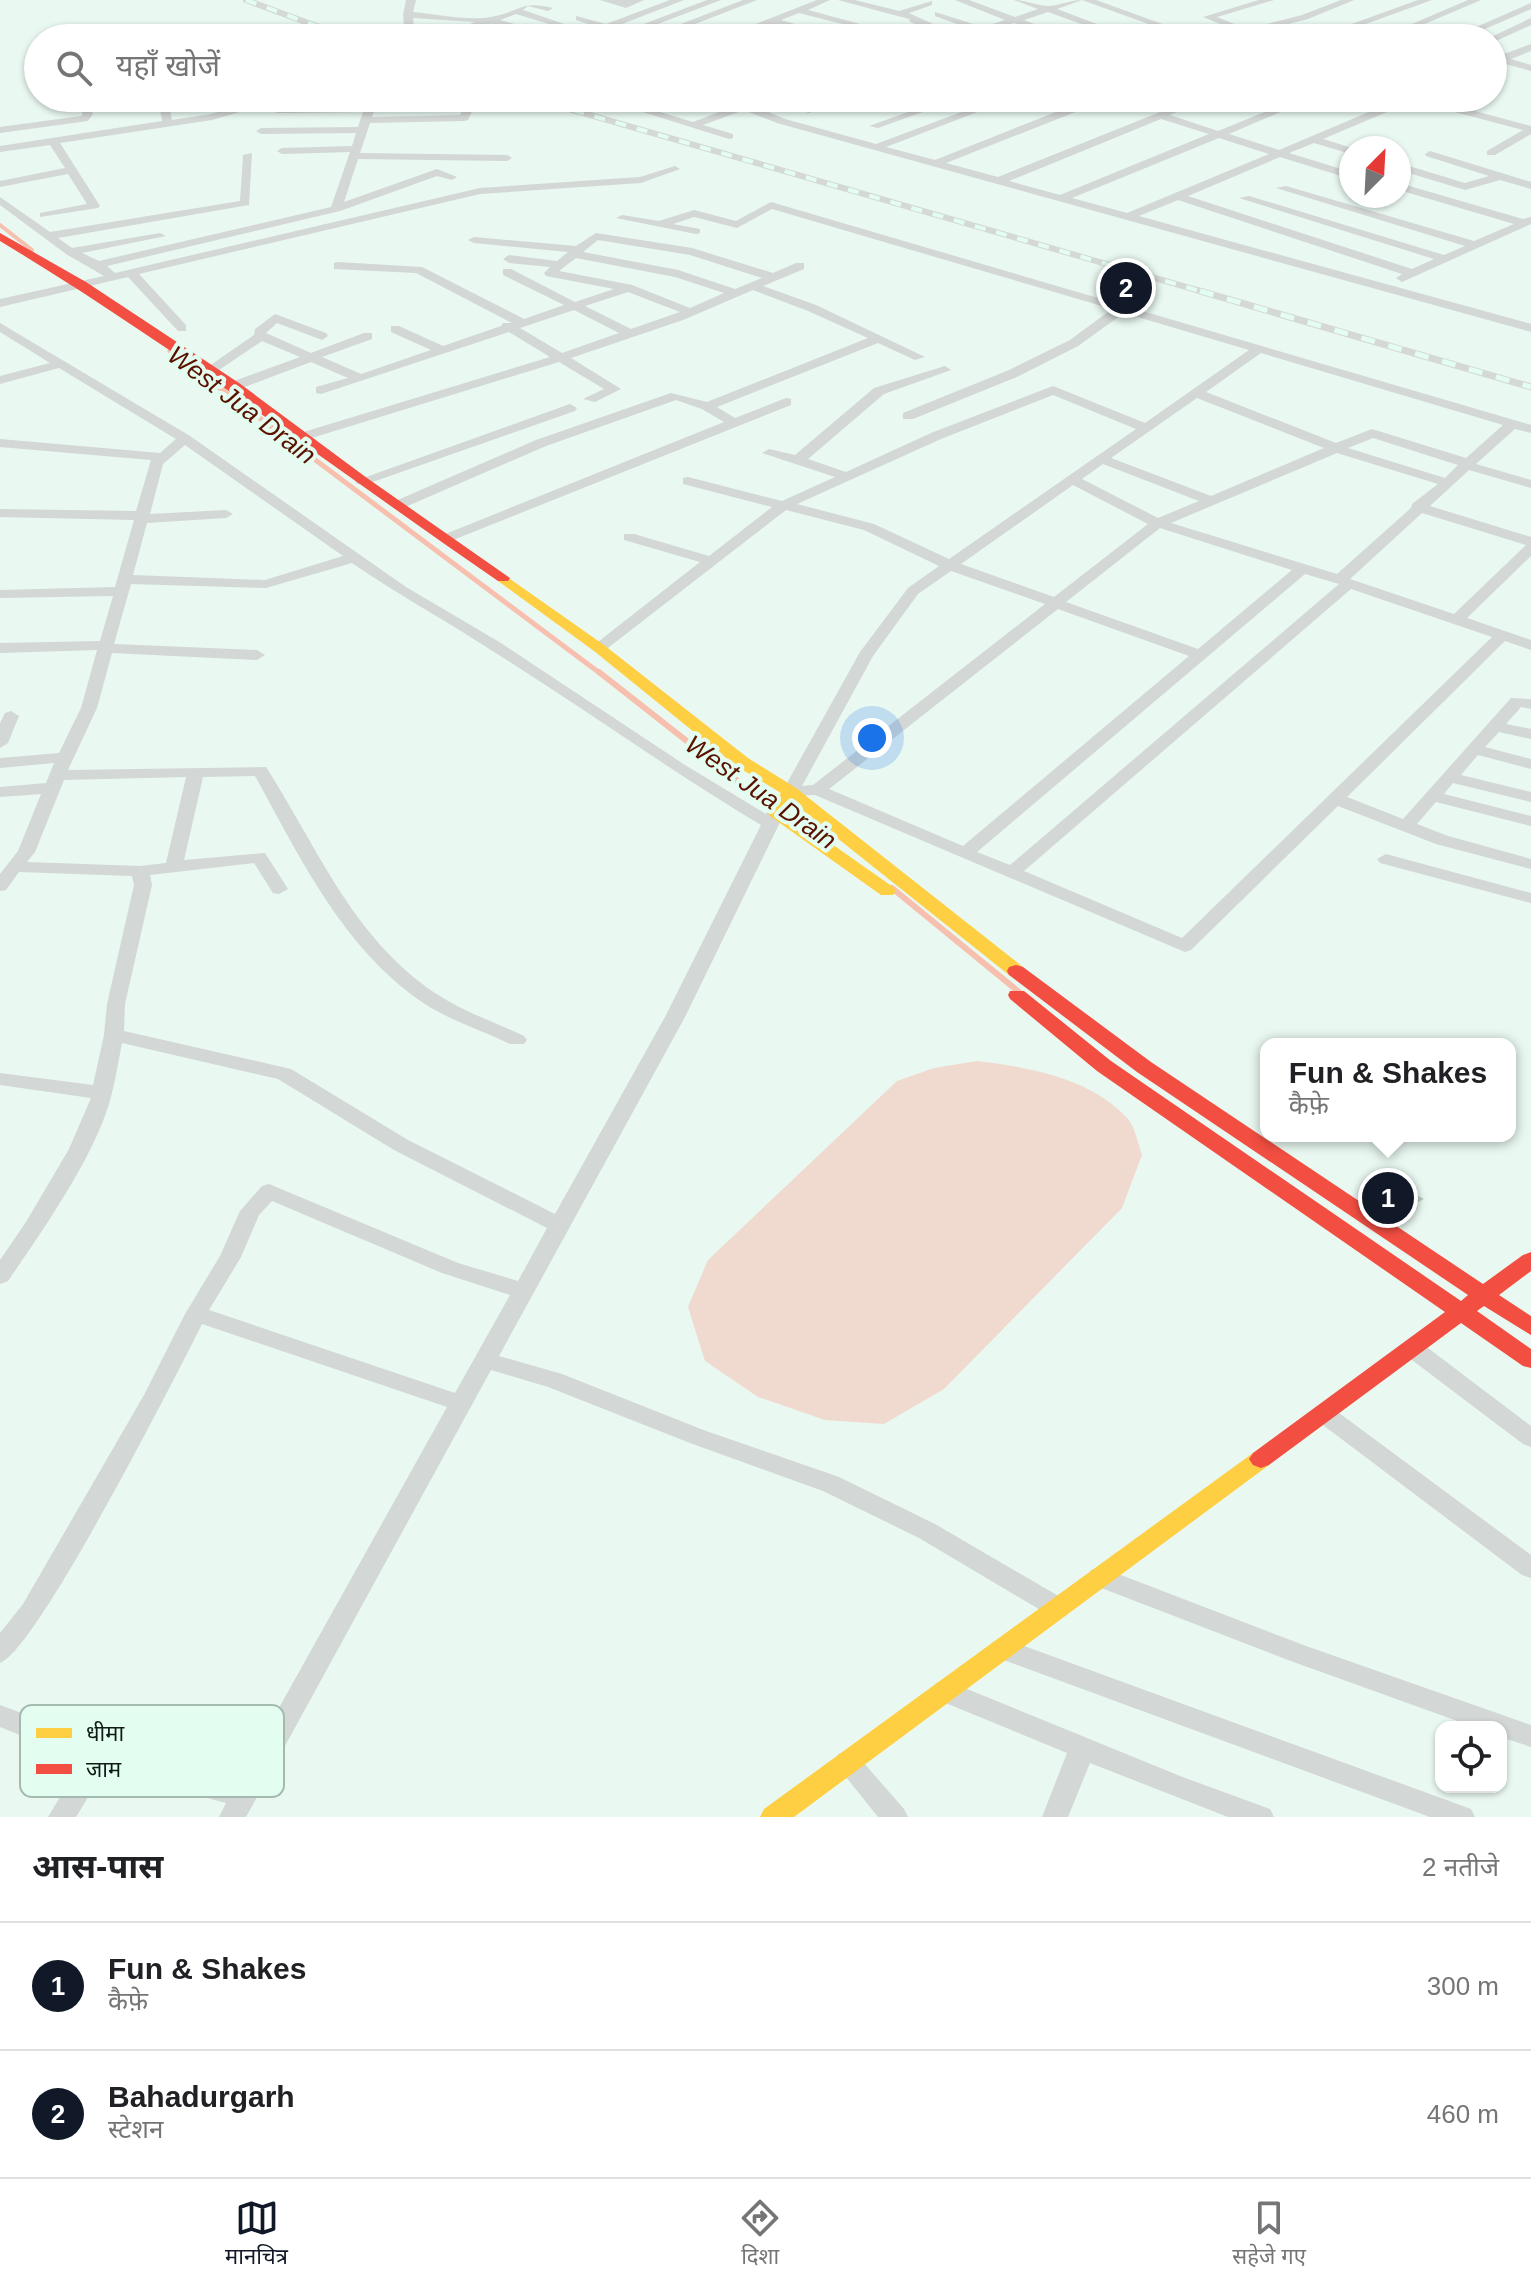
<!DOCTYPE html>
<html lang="hi">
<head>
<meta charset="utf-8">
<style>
	body { margin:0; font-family:Helvetica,"Noto Sans Devanagari",sans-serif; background:#f6f6f6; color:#202124 }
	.controls { position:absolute; right:24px; bottom:24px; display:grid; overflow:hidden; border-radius:16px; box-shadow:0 2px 6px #0004 }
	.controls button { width:72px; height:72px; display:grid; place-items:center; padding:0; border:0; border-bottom:2px solid #e0e0e0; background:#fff; color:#202124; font:40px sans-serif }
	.compass { position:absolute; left:1339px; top:136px; width:72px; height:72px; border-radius:50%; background:#fff; box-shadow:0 2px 6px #0004; rotate:24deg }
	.you { position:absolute; left:872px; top:738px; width:28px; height:28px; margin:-20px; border:6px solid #fff; border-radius:50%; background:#1a73e8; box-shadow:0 0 0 12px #1a73e833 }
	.badge { display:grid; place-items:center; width:52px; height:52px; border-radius:50%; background:#111827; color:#fff; font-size:26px; font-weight:700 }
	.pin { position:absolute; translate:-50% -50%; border:4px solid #fff; box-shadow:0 2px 8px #0006 }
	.popup { position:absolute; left:1260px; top:1038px; width:256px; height:104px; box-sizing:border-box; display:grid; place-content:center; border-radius:16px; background:#fff; filter:drop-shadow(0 2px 6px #0005); font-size:26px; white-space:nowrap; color:#757577 }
	.popup b { font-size:30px; color:#202124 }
	.popup::after { content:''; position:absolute; left:50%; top:100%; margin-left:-16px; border:16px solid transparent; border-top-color:#fff }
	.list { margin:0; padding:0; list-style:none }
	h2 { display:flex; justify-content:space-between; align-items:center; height:104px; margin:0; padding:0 32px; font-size:34px }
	h2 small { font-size:26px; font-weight:400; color:#757577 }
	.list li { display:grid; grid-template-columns:52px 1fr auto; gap:24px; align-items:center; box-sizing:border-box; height:128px; padding:0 32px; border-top:2px solid #e0e0e0 }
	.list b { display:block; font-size:30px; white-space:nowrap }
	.list p { margin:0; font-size:26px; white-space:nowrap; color:#757577 }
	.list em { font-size:26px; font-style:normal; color:#757577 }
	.icon { flex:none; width:44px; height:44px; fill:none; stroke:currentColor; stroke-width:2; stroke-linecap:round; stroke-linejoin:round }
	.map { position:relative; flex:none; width:1531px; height:1817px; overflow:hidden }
	.search { position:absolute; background:#fff; box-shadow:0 2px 6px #0004; left:24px; right:24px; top:24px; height:88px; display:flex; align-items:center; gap:20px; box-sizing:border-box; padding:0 28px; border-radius:44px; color:#757577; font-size:30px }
	.sheet { height:360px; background:#fff }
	nav { display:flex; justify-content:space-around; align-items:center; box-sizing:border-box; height:112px; border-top:2px solid #e0e0e0; background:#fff; font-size:22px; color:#757577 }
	nav a { display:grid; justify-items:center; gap:4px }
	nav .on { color:#111827 }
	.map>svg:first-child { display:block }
</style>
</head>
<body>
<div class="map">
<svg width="1531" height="1817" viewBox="0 0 1531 1817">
	<rect width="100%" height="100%" fill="#e9f8f1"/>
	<path fill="#f0dacf" d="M 977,1061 C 1028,1067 1092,1078 1128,1119 C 1135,1127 1138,1144 1142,1155 L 1122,1208 L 944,1389 L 884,1424 L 825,1420 L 758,1397 L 705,1361 L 688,1307 L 708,1260 L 897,1081 L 934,1068 Z"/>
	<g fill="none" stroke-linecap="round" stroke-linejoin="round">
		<path stroke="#f7bfae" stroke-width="4" d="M 0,225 L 32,250"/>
		<path stroke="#f7bfae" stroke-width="5" d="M 170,351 L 601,674"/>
		<path stroke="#f7bfae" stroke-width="6" d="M 599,672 L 744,786 L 775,806
			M 892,888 L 1019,992"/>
	</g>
	<path fill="#bad2c7" d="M 1380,1175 L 1424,1199 L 1393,1215 L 1358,1192 Z"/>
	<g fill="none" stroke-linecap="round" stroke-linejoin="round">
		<path fill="#d3d7d5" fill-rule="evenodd" d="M 406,0 L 416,0 L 413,12 C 437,14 467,21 491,17 C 522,11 521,0 553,8 L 548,11 L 528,6 L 523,10 L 567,25 L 562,28 L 516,14 L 500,20 L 564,38 C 541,38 506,21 489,24 C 469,27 454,38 433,38 L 475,22 L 413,18 L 415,38 L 405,38 L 403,15 Z
			M 600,0 L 644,0 L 626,8 Z
			M 670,0 L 684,0 L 586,38 L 572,38 L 597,27 L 576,20 L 576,16 L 606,24 Z
			M 707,0 L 721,0 L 621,38 L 607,38 Z
			M 743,0 L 757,0 L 659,38 L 645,38 Z
			M 817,0 L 830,0 L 808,10 L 875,28 L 870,31 L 799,13 L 781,20 L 843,38 C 819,38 798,26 775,24 C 757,23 739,38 720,38 Z
			M 838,0 L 855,0 L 899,11 L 932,1 L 932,5 L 909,13 L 957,35 L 973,30 L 935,16 L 935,12 L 983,27 L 1005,20 L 955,0 L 969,0 L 1015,17 L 1038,9 L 1014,0 C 1026,0 1037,6 1048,6 C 1059,6 1070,0 1082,0 L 1057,9 L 1134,38 L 1120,38 L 1048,12 L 1024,20 L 1070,38 L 1056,38 L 1014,23 L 967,38 L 949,38 L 910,22 L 909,19 Z
			M 1082,0 L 1096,0 L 1201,38 L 1187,38 Z
			M 1259,0 L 1274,0 L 1217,17 L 1247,29 L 1302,15 L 1341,0 L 1354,0 L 1308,19 L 1257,32 L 1268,38 L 1254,38 L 1203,17 Z
			M 1418,0 L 1432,0 L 1327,38 L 1313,38 Z
			M 1468,0 L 1481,0 L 1392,38 L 1379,38 Z
			M 1531,3 L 1531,9 L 1464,38 L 1451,38 Z
			M 1531,18 L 1531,25 L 1496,41 L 1489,38 Z
			M 97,26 L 105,28 L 100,38 L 90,38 Z
			M 1531,44 L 1531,51 L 1511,59 L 1531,65 L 1531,71 L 1502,63 L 1493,66 L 1496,57 Z
			M 71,98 L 81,98 L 92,112 L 93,114 L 88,121 L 0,133 L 0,127 L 81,116 L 83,114 Z
			M 158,98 L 168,98 L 172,120 L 211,114 L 271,98 L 288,98 L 212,120 L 60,143 L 100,206 L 98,208 L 40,217 L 40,213 L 87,204 L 68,174 L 0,187 L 0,181 L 65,168 L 50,145 L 0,152 L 0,146 L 162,121 Z
			M 368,98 L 378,98 L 372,117 L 460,115 L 464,107 L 473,109 L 468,120 L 464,121 L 370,123 L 360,153 L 507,155 L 512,158 L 507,161 L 358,159 L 344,202 L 437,169 L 457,177 L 452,180 L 437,176 L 340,211 L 107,266 L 115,273 L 480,188 L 640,177 L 675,166 L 680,169 L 641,183 L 480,194 L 139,274 L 186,325 L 186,331 L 178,331 L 128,277 L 0,307 L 0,299 L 104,276 L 66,254 L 0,205 L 0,197 L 50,232 L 240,201 L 243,155 L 252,153 L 249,205 L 58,238 L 72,248 L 160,233 L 166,236 L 82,253 L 99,261 L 331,207 L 350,152 L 282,154 L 277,151 L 282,148 L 352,146 L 356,133 L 261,134 L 256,131 L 261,128 L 358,127 L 363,112 L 277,113 L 272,110 L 277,107 L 365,106 Z
			M 598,98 L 614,98 L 693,122 L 735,106 L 719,98 L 733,98 L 745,103 C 767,95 794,97 814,110 L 809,113 L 769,101 L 754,106 L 785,119 L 876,144 L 999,98 L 1014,98 L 886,147 L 935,160 L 1076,104 L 1106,98 L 1127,98 L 1083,109 L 946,163 L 998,177 L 1195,98 L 1209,98 L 1170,115 L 1218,131 L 1299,98 L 1313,98 L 1229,134 L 1279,150 L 1402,98 L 1426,98 L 1531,126 L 1531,134 L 1495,155 L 1487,155 L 1487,151 L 1523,130 L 1413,101 L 1323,139 L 1352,148 L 1351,154 L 1314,143 L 1289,153 L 1351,172 L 1351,179 L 1280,157 L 1188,196 L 1412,269 L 1434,259 L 1239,198 L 1249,196 L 1444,255 L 1465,246 L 1276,188 L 1286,186 L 1474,241 L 1514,224 L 1399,190 L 1399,183 L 1523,219 L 1531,217 L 1531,224 L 1402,282 L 1396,278 L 1402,274 L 1178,200 L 1139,216 L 1531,324 L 1531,332 L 777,123 L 744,110 L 703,125 L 733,134 L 733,138 L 729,139 ZM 1161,119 L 1209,134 L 1060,195 L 1009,181 ZM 1219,138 L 1269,154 L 1127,213 L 1072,198 Z
			M 947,98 L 962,98 L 878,128 L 869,126 Z
			M 1430,151 L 1531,182 L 1531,189 L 1500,180 L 1465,190 L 1399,170 L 1399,163 L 1465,183 L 1489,176 L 1426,156 L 1425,154 Z
			M 771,202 L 1531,425 L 1531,433 L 1515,429 L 1476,464 L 1531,480 L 1531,488 L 1469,470 L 1430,506 L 1531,537 L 1531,556 L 1467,618 L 1531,640 L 1531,650 L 1505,641 L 1347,797 L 1403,819 L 1511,698 L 1531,699 L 1531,709 L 1521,707 L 1506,724 L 1531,729 L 1531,739 L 1499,732 L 1485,747 L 1531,759 L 1531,769 L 1478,755 L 1461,775 L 1531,792 L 1531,802 L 1453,783 L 1444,794 L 1531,816 L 1531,826 L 1436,802 L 1417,824 L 1448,836 L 1531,859 L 1531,869 L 1436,844 L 1338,806 L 1191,950 L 1185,952 L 815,795 L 784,796 L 782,792 L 860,652 L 908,588 L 939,566 L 864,530 L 786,510 L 604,651 L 594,651 L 591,648 L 594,645 L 700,562 L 624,540 L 624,534 L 634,534 L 709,556 L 772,507 L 683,484 L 683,478 L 688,477 L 782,501 L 835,477 L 762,453 L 769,449 L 795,455 L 874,388 L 945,366 L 951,370 L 884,394 L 808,459 L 846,472 L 931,433 L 1053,386 L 1145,423 L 1249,350 L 1124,313 L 1078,346 L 1019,376 L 913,419 L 903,419 L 903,413 L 1009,370 L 1070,340 L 1112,309 L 772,209 L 737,228 L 694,217 L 673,224 L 700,229 L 700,233 L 696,234 L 616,218 L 622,215 L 659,221 L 694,210 L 736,221 ZM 1261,353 L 1503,425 L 1466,458 L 1372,429 L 1336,443 L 1206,392 ZM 1053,395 L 1136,429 L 949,559 L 874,524 L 797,504 L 941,439 ZM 1197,398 L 1324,448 L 1211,496 L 1111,458 ZM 1373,438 L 1458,465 L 1445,478 L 1348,448 ZM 1337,453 L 1438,484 L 1412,504 L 1411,508 L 1337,574 L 1171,523 ZM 1103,464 L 1199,501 L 1158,518 L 1082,479 ZM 1073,485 L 1148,524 L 1054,597 L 961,564 ZM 1422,513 L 1526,545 L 1454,614 L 1350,579 ZM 1160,528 L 1292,570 L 1198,649 L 1066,602 ZM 951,571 L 1045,604 L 813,785 L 802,786 L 873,656 L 918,594 ZM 1305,574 L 1339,584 L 1010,865 L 977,852 ZM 1351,589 L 1492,637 L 1182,938 L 1024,871 ZM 1058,609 L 1189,656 L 963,846 L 829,789 Z
			M 596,233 L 692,248 L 773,273 L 796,263 L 804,263 L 804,269 L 763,286 L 816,305 L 925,357 L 915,360 L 878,343 L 717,407 L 735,418 L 786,398 L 791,399 L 791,405 L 448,542 L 443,541 L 443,535 L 724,422 L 702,409 L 676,400 L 546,446 L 403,508 L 393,508 L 393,502 L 536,440 L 671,393 L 707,402 L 868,338 L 808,311 L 753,290 L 683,320 L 571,358 L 621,389 L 595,402 L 583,399 L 604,389 L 559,362 L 302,441 L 295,437 L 297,434 L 550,357 L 509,332 L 321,394 L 316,393 L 316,387 L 348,378 L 311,362 L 239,389 L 229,389 L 229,383 L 300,357 L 262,341 L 213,374 L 202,371 L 254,335 L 255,329 L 275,314 L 326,333 L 328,336 L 322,340 L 277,323 L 266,333 L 311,353 L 364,333 L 372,333 L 372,339 L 322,357 L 361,374 L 431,350 L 391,332 L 391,326 L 399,326 L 443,346 L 501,326 L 503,323 L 512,323 L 416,273 L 334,269 L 334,263 L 338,262 L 422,267 L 524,319 L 564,305 L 503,275 L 503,269 L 511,269 L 575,302 L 614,289 L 546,276 L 544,273 L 550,267 L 509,263 L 503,259 L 509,255 L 557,261 L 568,252 L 474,243 L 468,240 L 474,237 L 576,246 ZM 598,240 L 690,255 L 762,278 L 735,289 L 678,270 L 583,252 ZM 576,258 L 675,277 L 724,293 L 690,308 L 632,285 L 559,271 ZM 628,292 L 680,312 L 631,329 L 585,306 ZM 574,310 L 619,333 L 562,353 L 520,328 Z
			M 0,323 L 190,436 L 406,587 L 501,643 L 685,765 L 766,814 L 770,808 L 782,808 L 785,812 L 685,1017 L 499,1356 L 562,1374 L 706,1431 L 839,1477 L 935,1524 L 1067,1601 L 1070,1608 L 1067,1615 L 1058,1618 L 1049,1615 L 919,1538 L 823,1491 L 690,1443 L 548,1387 L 491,1370 L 246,1817 L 219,1817 L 226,1803 L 104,1771 L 76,1817 L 48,1817 L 82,1760 L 0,1727 L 0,1705 L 99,1742 L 106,1749 L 237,1783 L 447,1407 L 202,1324 C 177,1374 37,1650 0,1663 L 0,1633 L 23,1604 L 144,1395 L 185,1314 L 220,1256 L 240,1211 L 262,1186 L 269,1184 L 458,1263 L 518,1281 L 547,1228 L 394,1150 L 278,1079 L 122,1043 C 118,1063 115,1084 109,1104 C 92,1160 41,1233 8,1281 L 0,1284 L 0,1260 L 26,1222 L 69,1149 L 91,1098 L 0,1085 L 0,1073 L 93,1085 L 104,1035 L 107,1004 L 134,885 L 132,876 L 19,872 L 6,890 L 0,891 L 0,874 L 18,851 L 41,794 L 0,797 L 0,787 L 46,783 L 54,763 L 0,768 L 0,758 L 59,753 L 81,708 L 97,650 L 0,653 L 0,643 L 100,641 L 113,596 L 0,598 L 0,590 L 115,587 L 134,520 L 0,517 L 0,509 L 136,511 L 151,460 L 0,447 L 0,439 L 160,453 L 176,439 L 59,368 L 0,384 L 0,376 L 50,363 L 0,332 ZM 185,445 L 343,556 L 265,580 L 133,575 L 147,523 L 226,518 L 233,514 L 226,510 L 150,514 L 163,464 ZM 352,563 C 397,594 445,620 491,650 C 582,707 669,770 761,825 L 665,1017 L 555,1214 L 408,1140 L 291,1069 L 124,1031 L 125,1004 L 152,885 L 150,875 L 254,863 L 273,893 L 279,894 L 288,889 L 265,853 L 184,860 L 203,777 L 255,776 C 300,857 342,947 422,1002 C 448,1020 481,1030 510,1044 L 524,1044 L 527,1040 L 524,1036 C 494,1022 462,1011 435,993 C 352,937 318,848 266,767 L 68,770 L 97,708 L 112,653 L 257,660 L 265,655 L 257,650 L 114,644 L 131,584 L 266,588 ZM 186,777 L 166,863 L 140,866 L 27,862 L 35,852 L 64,780 ZM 272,1201 L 442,1273 L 510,1295 L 455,1393 L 209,1310 L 241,1257 L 259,1215 Z
			M 570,404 L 577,408 L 575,411 L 367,484 L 357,484 L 355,481 Z
			M 11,711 L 19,716 L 8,743 L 0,748 L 0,723 L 5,713 Z
			M 1386,854 L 1531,893 L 1531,903 L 1380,863 L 1377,859 Z
			M 1412,1340 L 1420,1342 L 1531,1426 L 1531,1447 L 1523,1444 L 1404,1354 L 1401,1348 L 1404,1342 Z
			M 1323,1404 L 1331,1407 L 1531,1555 L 1531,1578 L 1522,1575 L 1315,1419 L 1312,1413 L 1315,1407 Z
			M 1100,1567 L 1306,1646 L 1531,1725 L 1531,1747 L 1501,1737 L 1501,1727 L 1474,1727 L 1288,1660 L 1091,1584 L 1088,1577 L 1091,1570 Z
			M 1002,1638 L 1471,1809 L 1475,1817 L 1430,1817 L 993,1656 L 989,1649 L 993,1642 Z
			M 945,1680 L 1180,1776 L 1270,1809 L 1274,1817 L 1228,1817 L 1090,1763 L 1068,1817 L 1042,1817 L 1067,1753 L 936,1699 L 932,1691 L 936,1683 Z
			M 847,1751 L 856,1754 L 904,1809 L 908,1817 L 878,1817 L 834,1762 L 838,1754 Z"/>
		<path fill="#ffcf43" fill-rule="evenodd" d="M 503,574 L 604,645 L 748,758 L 796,788 L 1023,967 L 1025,971 L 1023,975 L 1009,975 L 792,802 L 785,811 L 893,887 L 896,891 L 893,895 L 881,895 L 770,816 L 767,812 L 781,793 L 736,766 L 594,651 L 498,581 L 498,575 Z
			M 1261,1450 L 1269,1453 L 1273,1459 L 1269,1465 L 794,1817 L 760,1817 L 764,1809 L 1253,1453 Z"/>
		<path fill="#f24e42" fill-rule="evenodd" d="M 0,233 L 86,282 L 239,383 L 367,478 L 510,578 L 508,581 L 498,581 C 332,467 173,345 0,241 Z
			M 1016,965 L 1023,967 L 1151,1062 L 1483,1284 L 1523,1255 L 1531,1252 L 1531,1271 L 1499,1295 L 1531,1316 L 1531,1335 L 1484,1306 L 1477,1311 L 1531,1349 L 1531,1368 L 1523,1366 L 1461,1323 L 1269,1465 L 1261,1468 L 1253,1465 L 1249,1459 L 1253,1453 L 1445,1312 L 1097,1071 L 1010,999 L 1008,995 L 1010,991 L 1024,991 L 1111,1061 L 1461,1301 L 1468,1295 L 1137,1072 L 1009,975 L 1007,971 L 1009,967 Z"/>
		<g stroke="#d4d8d6" stroke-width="6">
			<path id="rail-far1" d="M 246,0 L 349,38
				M 531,98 L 1207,293"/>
		</g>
		<g stroke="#d4d8d6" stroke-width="7">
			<path id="rail" d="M 1200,291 L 1531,387"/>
		</g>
		<use href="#rail-far1" stroke="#e3fef1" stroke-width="4" stroke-dasharray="11" stroke-linecap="butt"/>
		<use href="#rail" stroke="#e3fef1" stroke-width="5" stroke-dasharray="14" stroke-linecap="butt"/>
	</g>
	<g text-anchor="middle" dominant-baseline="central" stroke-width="8" stroke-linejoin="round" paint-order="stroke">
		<g font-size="26" font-style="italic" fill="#5b1100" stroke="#e3fef1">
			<text transform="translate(242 405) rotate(37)">West Jua Drain</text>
			<text transform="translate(761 792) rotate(35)">West Jua Drain</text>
		</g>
	</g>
	<rect x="20" y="1705" width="264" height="92" rx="12" fill="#e3fef1" stroke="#a3baaf" stroke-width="2"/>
	<rect x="36" y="1728" width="36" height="10" fill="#ffcf43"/>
	<rect x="36" y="1764" width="36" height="10" fill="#f24e42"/>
	<g font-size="22" fill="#0e1a14">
		<text x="86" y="1741">धीमा</text>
		<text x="86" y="1777">जाम</text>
	</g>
</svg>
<div class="controls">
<button><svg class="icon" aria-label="locate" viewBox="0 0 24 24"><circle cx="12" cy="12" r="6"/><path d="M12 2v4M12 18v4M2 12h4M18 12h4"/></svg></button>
</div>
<svg class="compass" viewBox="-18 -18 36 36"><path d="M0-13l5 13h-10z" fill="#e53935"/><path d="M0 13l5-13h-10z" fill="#757577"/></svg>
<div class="you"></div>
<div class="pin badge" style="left:1388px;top:1198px">1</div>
<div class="popup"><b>Fun &amp; Shakes</b>कैफ़े</div>
<div class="pin badge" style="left:1126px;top:288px">2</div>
<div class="search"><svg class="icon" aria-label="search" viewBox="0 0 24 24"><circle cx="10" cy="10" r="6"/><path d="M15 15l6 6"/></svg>यहाँ खोजें</div>
</div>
<section class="sheet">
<h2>आस-पास<small>2 नतीजे</small></h2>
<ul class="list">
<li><span class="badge">1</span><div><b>Fun &amp; Shakes</b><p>कैफ़े</p></div><em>300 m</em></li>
<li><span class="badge">2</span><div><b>Bahadurgarh</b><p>स्टेशन</p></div><em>460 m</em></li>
</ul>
</section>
<nav>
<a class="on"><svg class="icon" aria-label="map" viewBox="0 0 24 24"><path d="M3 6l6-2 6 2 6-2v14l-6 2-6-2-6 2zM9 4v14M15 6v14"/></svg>मानचित्र</a>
<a><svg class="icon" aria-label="directions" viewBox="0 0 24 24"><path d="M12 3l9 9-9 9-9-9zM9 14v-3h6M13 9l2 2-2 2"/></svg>दिशा</a>
<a><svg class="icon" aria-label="saved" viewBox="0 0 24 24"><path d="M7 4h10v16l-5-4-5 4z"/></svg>सहेजे गए</a>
</nav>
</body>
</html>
